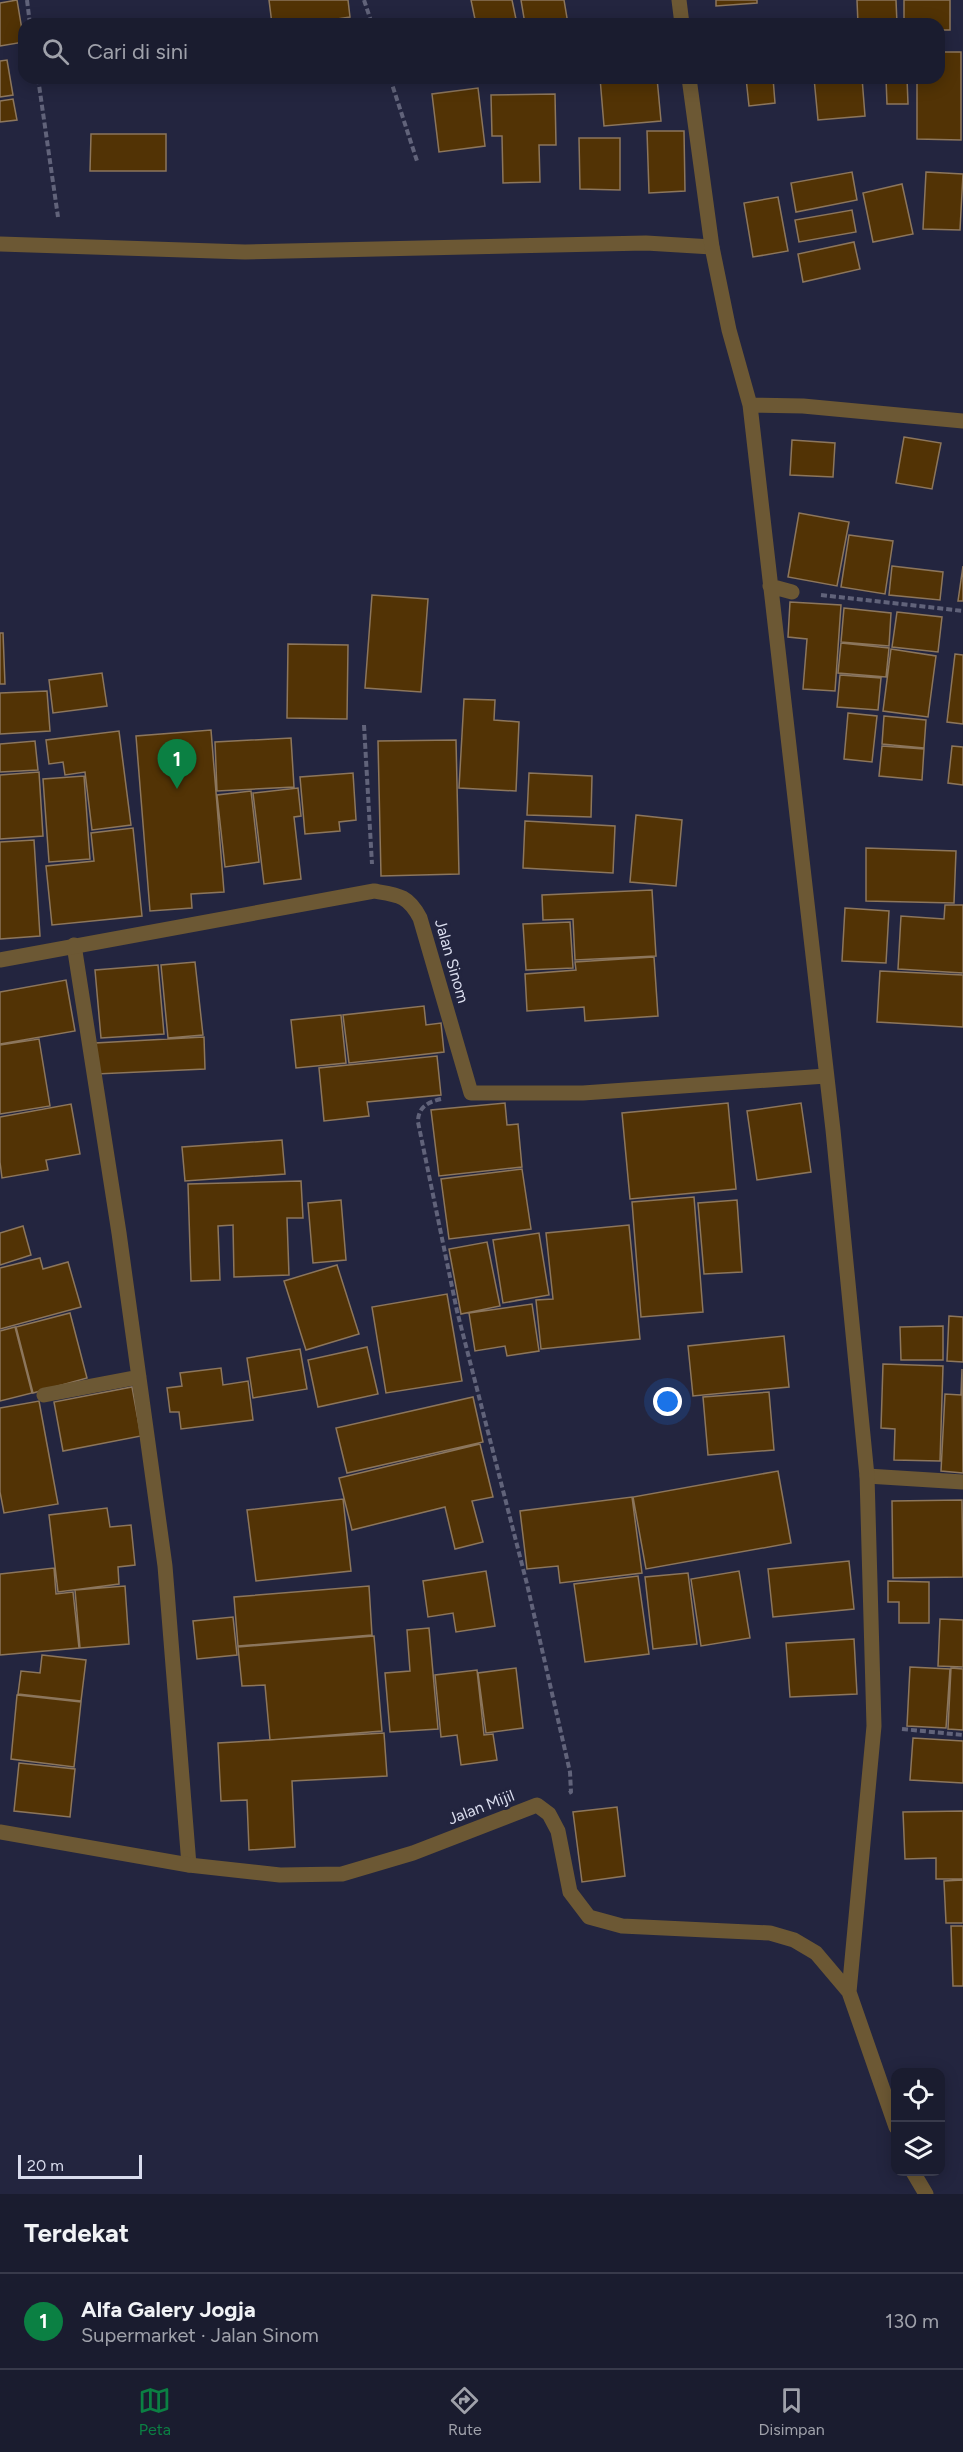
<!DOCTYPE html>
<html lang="id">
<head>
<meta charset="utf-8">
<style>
	body { margin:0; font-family:Figtree,sans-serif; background:#27293b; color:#f1f3f6 }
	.controls { position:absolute; right:18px; bottom:18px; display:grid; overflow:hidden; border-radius:12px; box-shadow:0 3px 15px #0003 }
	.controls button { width:54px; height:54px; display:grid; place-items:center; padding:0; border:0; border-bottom:2px solid #383a4b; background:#1a1c2f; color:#f1f3f6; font:30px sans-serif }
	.scale { position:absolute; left:18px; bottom:15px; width:124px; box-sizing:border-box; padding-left:6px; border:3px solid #daddee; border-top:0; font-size:16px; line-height:21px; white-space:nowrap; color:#daddee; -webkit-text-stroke:4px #23253f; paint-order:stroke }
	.you { position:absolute; left:668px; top:1402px; width:21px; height:21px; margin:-15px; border:4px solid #fff; border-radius:50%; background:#1a73e8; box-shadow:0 0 0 9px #1a73e833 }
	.badge { display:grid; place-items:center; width:39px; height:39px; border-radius:50%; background:#0b8043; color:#fff; font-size:20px; font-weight:700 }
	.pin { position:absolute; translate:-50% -50px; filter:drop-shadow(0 2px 3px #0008) }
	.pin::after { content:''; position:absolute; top:32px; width:21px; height:18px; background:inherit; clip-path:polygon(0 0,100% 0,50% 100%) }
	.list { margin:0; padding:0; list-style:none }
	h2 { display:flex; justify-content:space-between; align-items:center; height:78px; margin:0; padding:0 24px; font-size:26px }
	h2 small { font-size:20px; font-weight:400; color:#9fa1aa }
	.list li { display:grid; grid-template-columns:39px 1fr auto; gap:18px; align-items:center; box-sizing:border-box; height:96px; padding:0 24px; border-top:2px solid #383a4b }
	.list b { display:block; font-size:22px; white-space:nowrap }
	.list p { margin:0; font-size:20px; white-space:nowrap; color:#9fa1aa }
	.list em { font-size:20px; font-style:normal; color:#9fa1aa }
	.icon { flex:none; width:33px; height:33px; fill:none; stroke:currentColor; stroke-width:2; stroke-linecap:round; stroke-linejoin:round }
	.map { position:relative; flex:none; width:963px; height:2194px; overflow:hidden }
	.search { position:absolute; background:#1a1c2f; box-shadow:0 3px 15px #0003; left:18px; right:18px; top:18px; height:66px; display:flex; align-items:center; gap:15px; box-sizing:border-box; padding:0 21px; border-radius:18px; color:#9fa1aa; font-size:22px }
	.sheet { height:174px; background:#1a1c2f }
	nav { display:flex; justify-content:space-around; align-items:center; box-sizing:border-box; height:84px; border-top:2px solid #383a4b; background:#1a1c2f; font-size:16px; color:#9fa1aa }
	nav a { display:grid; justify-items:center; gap:3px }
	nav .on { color:#0b8043 }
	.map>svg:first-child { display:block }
</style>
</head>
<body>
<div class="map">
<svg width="963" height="2194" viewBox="0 0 963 2194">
	<rect width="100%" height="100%" fill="#23253f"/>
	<path fill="#523305" stroke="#8c765c" stroke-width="1.5" d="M 17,0 L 24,42 L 0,46 L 0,3 Z
		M 269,0 L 348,0 L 350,17 L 305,24 L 272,24 Z
		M 471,0 L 512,0 L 517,24 L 476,24 Z
		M 521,0 L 564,0 L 568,24 L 525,24 Z
		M 716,0 L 757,0 L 757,3 L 716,6 Z
		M 857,0 L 896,0 L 897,24 L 858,24 Z
		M 904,0 L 950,0 L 950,30 L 939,30 L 939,24 L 904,24 Z
		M 939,52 L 961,52 L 961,140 L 917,139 L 917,78 L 939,78 Z
		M 7,60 L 13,95 L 0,97 L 0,61 Z
		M 600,78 L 657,78 L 661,121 L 604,126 Z
		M 746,78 L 773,78 L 775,103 L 749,106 Z
		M 814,78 L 862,78 L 865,116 L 818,120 Z
		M 886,78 L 907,78 L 908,104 L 887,104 Z
		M 478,88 L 485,146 L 439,152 L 432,94 Z
		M 555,94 L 556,145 L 539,145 L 540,182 L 503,183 L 502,136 L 492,136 L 491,95 Z
		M 13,99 L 17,120 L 0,122 L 0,101 Z
		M 647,131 L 684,131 L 685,191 L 649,193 Z
		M 91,134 L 166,134 L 166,171 L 90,171 Z
		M 579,138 L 620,138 L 620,190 L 580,189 Z
		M 852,172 L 857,200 L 796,212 L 791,183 Z
		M 926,172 L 963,174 L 960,230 L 923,229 Z
		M 902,184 L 913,234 L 873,242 L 863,193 Z
		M 778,197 L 788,251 L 753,257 L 744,203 Z
		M 852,210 L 856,232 L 799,242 L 795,220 Z
		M 854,242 L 860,269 L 803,282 L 798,254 Z
		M 904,437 L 941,443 L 932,489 L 896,483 Z
		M 792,440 L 835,443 L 833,477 L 790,475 Z
		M 799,513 L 849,522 L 837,586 L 788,577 Z
		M 849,535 L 893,541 L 885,594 L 841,587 Z
		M 892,566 L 943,572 L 940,600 L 889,595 Z
		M 963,566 L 963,601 L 958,601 Z
		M 372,595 L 428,599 L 421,692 L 365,688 Z
		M 790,602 L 841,605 L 835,691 L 803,689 L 807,639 L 788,637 Z
		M 844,608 L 891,613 L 889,646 L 841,642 Z
		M 897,612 L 942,617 L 938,652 L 892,647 Z
		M 0,633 L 3,633 L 5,684 L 0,684 Z
		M 841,643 L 889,648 L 886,677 L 838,673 Z
		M 288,644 L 348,645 L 347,719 L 287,718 Z
		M 891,649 L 936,656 L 928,717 L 883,711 Z
		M 955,654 L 963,655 L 963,724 L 947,722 Z
		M 102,673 L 107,706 L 53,713 L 49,680 Z
		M 840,675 L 881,678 L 878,710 L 837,707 Z
		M 47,691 L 50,731 L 0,734 L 0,693 Z
		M 464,699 L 495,700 L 494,720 L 519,722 L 516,791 L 459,788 Z
		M 848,713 L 877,716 L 872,762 L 844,759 Z
		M 884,716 L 926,720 L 924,748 L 882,744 Z
		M 211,730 L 224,892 L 191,894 L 192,908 L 150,911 L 136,736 Z
		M 119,731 L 131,825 L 92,830 L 85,772 L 65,775 L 63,762 L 49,764 L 46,740 Z
		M 291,738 L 294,787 L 217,791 L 215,742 Z
		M 456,740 L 459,874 L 381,876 L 378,741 Z
		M 35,741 L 38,770 L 0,772 L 0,744 Z
		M 882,746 L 924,749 L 922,780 L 879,776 Z
		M 952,746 L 963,747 L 963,785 L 948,783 Z
		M 39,772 L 43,836 L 0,839 L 0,775 Z
		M 353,773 L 356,820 L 339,822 L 340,831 L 305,834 L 300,777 Z
		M 529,773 L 592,776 L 591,817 L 527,815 Z
		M 84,776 L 90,859 L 49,862 L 43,779 Z
		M 298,788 L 301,816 L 294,817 L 301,879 L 264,884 L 253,793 Z
		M 251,791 L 259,862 L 225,867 L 217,795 Z
		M 636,815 L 682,820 L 676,886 L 630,882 Z
		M 525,821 L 615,826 L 613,873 L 523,868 Z
		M 133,828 L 142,916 L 52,925 L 46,866 L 94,861 L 91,833 Z
		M 34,840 L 40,936 L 0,939 L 0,842 Z
		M 866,848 L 956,851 L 954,903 L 866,901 Z
		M 652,890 L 656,956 L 575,960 L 573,919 L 543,920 L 542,895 Z
		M 945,905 L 963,905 L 963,973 L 898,969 L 901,916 L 944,919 Z
		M 845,908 L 889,911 L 886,963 L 842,961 Z
		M 570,922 L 573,968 L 526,970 L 523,924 Z
		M 654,957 L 658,1016 L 585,1021 L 584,1007 L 527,1011 L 525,974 L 576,970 L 575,962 Z
		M 195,962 L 203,1035 L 168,1038 L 161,965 Z
		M 158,965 L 164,1034 L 101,1038 L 95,970 Z
		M 880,971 L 963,975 L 963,1027 L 877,1022 Z
		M 66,980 L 75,1031 L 0,1044 L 0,992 Z
		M 424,1006 L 426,1025 L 441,1023 L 444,1052 L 349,1063 L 343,1015 Z
		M 341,1015 L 346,1063 L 296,1068 L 291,1020 Z
		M 204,1037 L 205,1069 L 96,1074 L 95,1043 Z
		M 39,1039 L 50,1106 L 0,1114 L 0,1045 Z
		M 437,1056 L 441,1095 L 367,1102 L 369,1116 L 324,1121 L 319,1068 Z
		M 505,1103 L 507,1125 L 518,1124 L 522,1167 L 439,1176 L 431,1110 Z
		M 728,1103 L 736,1189 L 630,1199 L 622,1113 Z
		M 801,1103 L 811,1172 L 757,1180 L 747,1111 Z
		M 71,1104 L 80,1154 L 46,1160 L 48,1170 L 2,1178 L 0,1162 L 0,1117 Z
		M 282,1140 L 285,1174 L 185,1181 L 182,1147 Z
		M 522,1169 L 531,1229 L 449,1239 L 441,1179 Z
		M 301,1181 L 303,1218 L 287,1218 L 289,1275 L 234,1277 L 233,1225 L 218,1226 L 220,1280 L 191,1281 L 188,1184 Z
		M 694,1197 L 703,1312 L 641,1317 L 632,1202 Z
		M 341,1200 L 346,1260 L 313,1263 L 308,1203 Z
		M 737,1200 L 742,1272 L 704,1274 L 698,1203 Z
		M 629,1225 L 640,1339 L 541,1349 L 536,1300 L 553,1299 L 546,1233 Z
		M 23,1226 L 31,1255 L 0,1265 L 0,1233 Z
		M 539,1233 L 549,1295 L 503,1303 L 493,1240 Z
		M 487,1242 L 500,1306 L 461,1314 L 449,1249 Z
		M 40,1258 L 43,1269 L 68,1262 L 81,1307 L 0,1329 L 0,1268 Z
		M 337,1265 L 359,1334 L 306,1350 L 284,1281 Z
		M 447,1294 L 462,1381 L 386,1393 L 372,1307 Z
		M 532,1304 L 539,1351 L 507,1356 L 505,1346 L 475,1351 L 469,1313 Z
		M 70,1313 L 87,1378 L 33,1393 L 16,1327 Z
		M 949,1316 L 963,1317 L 963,1362 L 947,1361 Z
		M 943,1326 L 943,1360 L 901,1360 L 900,1327 Z
		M 15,1327 L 32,1393 L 0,1401 L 0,1331 Z
		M 784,1336 L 789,1387 L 693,1396 L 688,1346 Z
		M 367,1347 L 378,1394 L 318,1407 L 308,1360 Z
		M 300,1349 L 307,1389 L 253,1398 L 247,1358 Z
		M 883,1364 L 943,1366 L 940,1461 L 894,1460 L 895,1429 L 881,1428 Z
		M 221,1368 L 223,1385 L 248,1381 L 253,1420 L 181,1429 L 179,1412 L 170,1412 L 167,1388 L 182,1386 L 180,1373 Z
		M 962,1369 L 963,1473 L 941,1471 L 945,1394 L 961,1395 Z
		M 132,1387 L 141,1436 L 63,1451 L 54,1402 Z
		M 769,1392 L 774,1450 L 708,1455 L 703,1397 Z
		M 473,1397 L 483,1442 L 347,1473 L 336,1428 Z
		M 39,1401 L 58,1504 L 4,1513 L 0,1492 L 0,1408 Z
		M 480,1444 L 493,1497 L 472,1501 L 483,1542 L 455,1549 L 445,1507 L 352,1530 L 339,1478 Z
		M 778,1471 L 791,1543 L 646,1569 L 633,1497 Z
		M 632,1497 L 642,1573 L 560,1583 L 558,1566 L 527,1569 L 520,1511 Z
		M 343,1499 L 351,1571 L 256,1581 L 247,1510 Z
		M 962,1500 L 963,1577 L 893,1578 L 892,1501 Z
		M 107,1508 L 110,1527 L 131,1525 L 135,1565 L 118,1567 L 119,1584 L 58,1592 L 49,1515 Z
		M 849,1561 L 854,1609 L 773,1617 L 768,1569 Z
		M 54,1568 L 56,1594 L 73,1592 L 79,1648 L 0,1655 L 0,1574 Z
		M 486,1571 L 495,1626 L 456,1632 L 453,1613 L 428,1617 L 423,1581 Z
		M 739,1571 L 750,1638 L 701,1646 L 691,1579 Z
		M 688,1573 L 697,1644 L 653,1649 L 645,1577 Z
		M 638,1576 L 649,1654 L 585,1662 L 574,1584 Z
		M 888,1581 L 929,1582 L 929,1623 L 899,1623 L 899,1602 L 888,1602 Z
		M 125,1586 L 129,1644 L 80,1648 L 75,1590 Z
		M 369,1586 L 372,1635 L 238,1646 L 234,1597 Z
		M 233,1617 L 237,1655 L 197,1659 L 193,1621 Z
		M 940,1619 L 963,1620 L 963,1667 L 938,1666 Z
		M 429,1628 L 438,1729 L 390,1732 L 385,1673 L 410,1671 L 407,1630 Z
		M 374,1636 L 382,1731 L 270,1740 L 265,1685 L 242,1686 L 238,1647 Z
		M 854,1639 L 857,1694 L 790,1697 L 786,1643 Z
		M 42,1655 L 86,1660 L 81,1701 L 18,1694 L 21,1671 L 40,1673 Z
		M 910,1667 L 950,1669 L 946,1728 L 907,1726 Z
		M 516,1668 L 523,1728 L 486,1733 L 478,1673 Z
		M 951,1668 L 963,1669 L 963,1730 L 948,1729 Z
		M 477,1670 L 484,1735 L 493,1734 L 497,1760 L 461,1765 L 457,1735 L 441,1737 L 435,1675 Z
		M 17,1695 L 81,1702 L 74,1767 L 11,1759 Z
		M 384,1733 L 387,1776 L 292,1781 L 295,1847 L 249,1850 L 247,1800 L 221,1801 L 218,1743 Z
		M 913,1738 L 963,1741 L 963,1783 L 910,1780 Z
		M 19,1763 L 75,1769 L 70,1817 L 14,1811 Z
		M 617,1807 L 625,1876 L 582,1882 L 573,1812 Z
		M 963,1811 L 963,1879 L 936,1879 L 936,1858 L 905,1859 L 903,1812 Z
		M 963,1880 L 963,1923 L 946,1923 L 944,1881 Z
		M 951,1926 L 963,1926 L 963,1986 L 953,1986 Z"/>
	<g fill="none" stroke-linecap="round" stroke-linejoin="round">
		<path stroke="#61637a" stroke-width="4" stroke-dasharray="6 3" stroke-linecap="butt" d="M 27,0 L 30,24
			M 364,0 L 372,24
			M 38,78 L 58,217
			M 390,78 L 417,161
			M 821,595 L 963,611
			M 364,725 L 372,864
			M 441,1099 C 428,1102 418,1107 418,1122 L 457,1311 L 527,1584 L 570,1772 L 571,1792 L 569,1793
			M 902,1729 L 963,1735"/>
		<path stroke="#6c5834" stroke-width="15" d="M 0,244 L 245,252 L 646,243 L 712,247
			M 74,945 L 119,1233 L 165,1566 L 189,1865
			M 44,1395 L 139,1377
			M 867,1476 L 963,1482"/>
		<path stroke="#6c5834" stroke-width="15" d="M 679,0 L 682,24
			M 689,78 L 712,247 L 729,330 L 750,405 L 833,1130 L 867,1476 L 874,1726 L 849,1992
			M 750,405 L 803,406 L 963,421
			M 770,586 L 792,592
			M 0,960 L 374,891 C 398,895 408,895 420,918 L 471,1093 L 583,1093 L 826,1076
			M 0,1832 L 189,1865 L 280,1875 L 342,1874 L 413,1853 L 537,1805 L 549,1814 L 558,1831 L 570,1892 L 589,1917 L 622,1926 L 770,1933 L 794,1940 L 816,1953 L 849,1992 L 896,2127
			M 913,2172 L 926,2194"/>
	</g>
	<g text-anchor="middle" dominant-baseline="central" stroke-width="6" stroke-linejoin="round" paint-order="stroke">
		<g font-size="16" fill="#daddee" stroke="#23253f">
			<text transform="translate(452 961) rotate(74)">Jalan Sinom</text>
			<text transform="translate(481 1807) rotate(-21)">Jalan Mijil</text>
		</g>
	</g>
</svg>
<div class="controls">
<button><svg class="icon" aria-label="locate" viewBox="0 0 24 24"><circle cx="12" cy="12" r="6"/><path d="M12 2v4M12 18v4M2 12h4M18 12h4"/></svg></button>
<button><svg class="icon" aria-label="layers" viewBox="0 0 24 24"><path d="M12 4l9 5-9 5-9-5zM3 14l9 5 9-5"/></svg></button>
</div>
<div class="scale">20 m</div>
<div class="you"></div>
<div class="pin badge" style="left:177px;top:789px">1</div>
<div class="search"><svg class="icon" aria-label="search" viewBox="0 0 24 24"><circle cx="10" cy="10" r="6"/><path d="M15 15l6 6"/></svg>Cari di sini</div>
</div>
<section class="sheet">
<h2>Terdekat<small></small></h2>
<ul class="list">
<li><span class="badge">1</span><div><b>Alfa Galery Jogja</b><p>Supermarket · Jalan Sinom</p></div><em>130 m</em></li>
</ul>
</section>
<nav>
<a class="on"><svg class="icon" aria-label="map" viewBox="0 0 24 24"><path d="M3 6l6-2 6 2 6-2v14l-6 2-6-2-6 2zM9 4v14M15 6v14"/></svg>Peta</a>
<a><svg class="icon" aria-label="directions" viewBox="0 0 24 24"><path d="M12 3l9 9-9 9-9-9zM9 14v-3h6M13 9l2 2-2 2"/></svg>Rute</a>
<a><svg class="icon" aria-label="saved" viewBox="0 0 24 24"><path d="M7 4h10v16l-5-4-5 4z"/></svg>Disimpan</a>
</nav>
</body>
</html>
